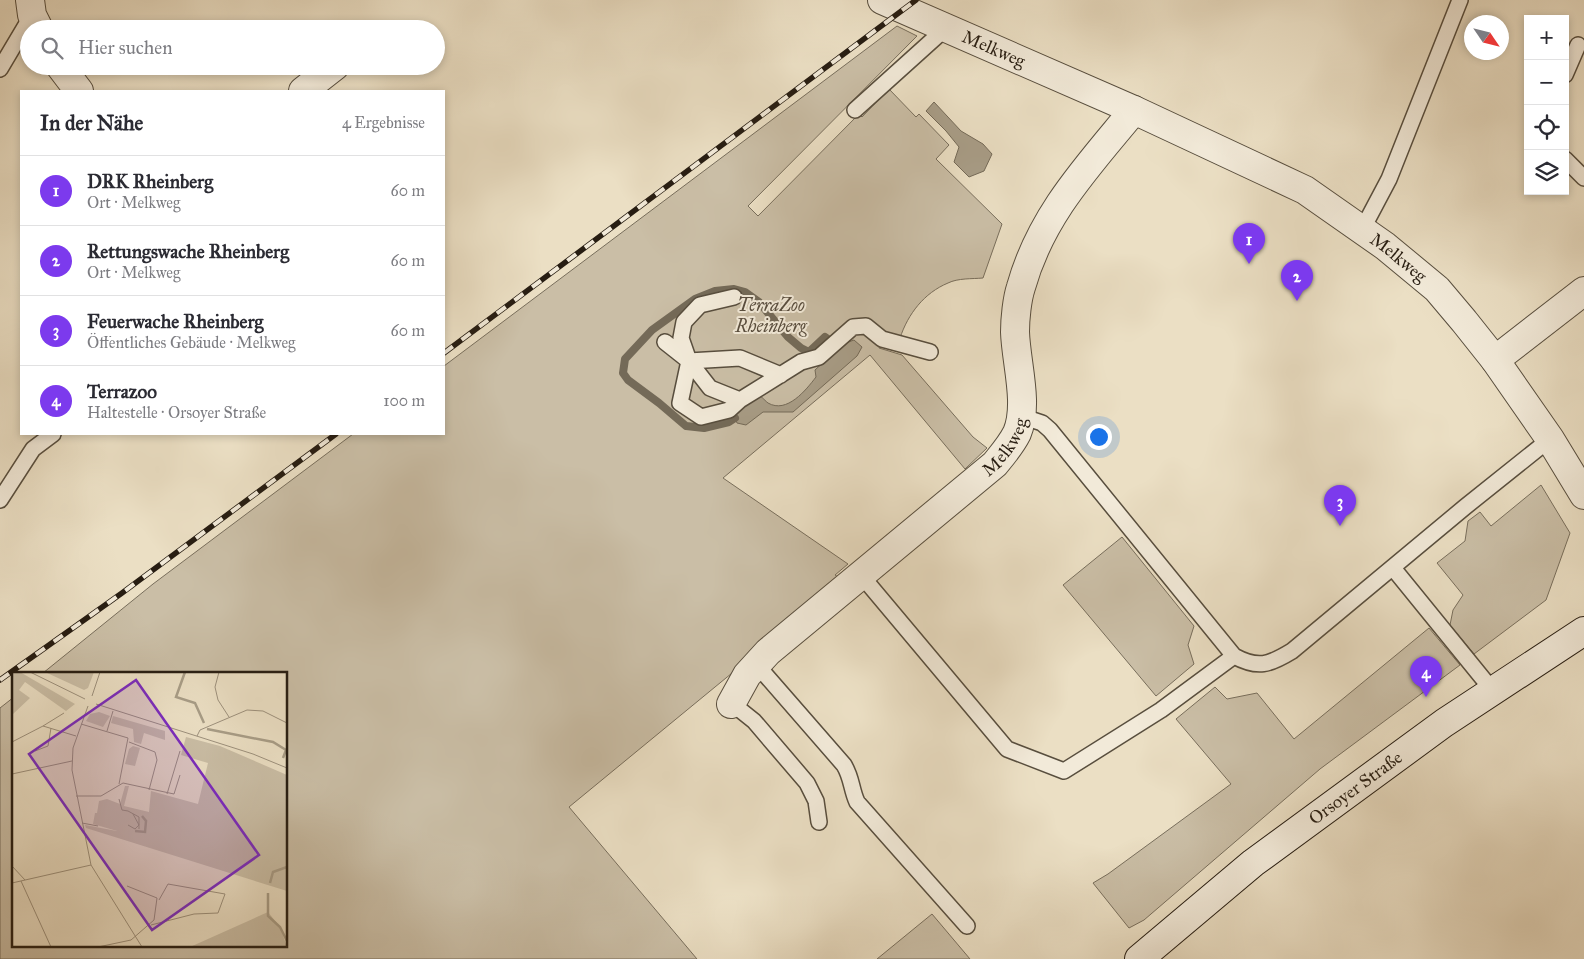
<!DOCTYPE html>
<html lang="de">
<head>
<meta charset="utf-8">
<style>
	body { margin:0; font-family:"IM FELL Great Primer",serif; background:#f2f2f3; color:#2b2b33 }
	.controls { position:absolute; right:15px; top:15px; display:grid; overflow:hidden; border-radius:0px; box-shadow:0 2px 8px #0003 }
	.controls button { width:45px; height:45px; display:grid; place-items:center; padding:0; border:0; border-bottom:1px solid #e1e1e2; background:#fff; color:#2b2b33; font:25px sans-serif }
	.compass { position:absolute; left:1464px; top:15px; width:45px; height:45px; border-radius:50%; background:#fff; box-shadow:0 2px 8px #0003; rotate:125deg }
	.you { position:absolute; left:1098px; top:436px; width:18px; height:18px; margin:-12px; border:4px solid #fff; border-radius:50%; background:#1a73e8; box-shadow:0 0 0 8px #1a73e833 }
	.badge { display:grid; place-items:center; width:32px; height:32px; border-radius:50%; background:#7c3aed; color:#fff; font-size:16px; font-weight:700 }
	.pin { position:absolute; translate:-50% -41px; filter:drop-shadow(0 1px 2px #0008) }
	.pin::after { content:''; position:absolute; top:26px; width:18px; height:15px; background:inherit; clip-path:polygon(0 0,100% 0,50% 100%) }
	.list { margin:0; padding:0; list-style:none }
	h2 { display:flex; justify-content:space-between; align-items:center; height:65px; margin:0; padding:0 20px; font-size:21px }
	h2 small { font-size:16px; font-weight:400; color:#7c7c81 }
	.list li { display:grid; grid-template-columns:32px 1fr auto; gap:15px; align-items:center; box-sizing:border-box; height:70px; padding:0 20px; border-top:1px solid #e1e1e2 }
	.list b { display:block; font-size:19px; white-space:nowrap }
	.list p { margin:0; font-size:16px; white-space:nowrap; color:#7c7c81 }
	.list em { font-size:16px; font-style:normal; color:#7c7c81 }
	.icon { flex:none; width:28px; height:28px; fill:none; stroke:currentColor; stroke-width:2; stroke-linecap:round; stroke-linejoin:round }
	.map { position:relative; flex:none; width:1584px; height:959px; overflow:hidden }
	.search { position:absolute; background:#fff; box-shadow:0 2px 8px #0003; left:20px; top:20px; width:425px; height:55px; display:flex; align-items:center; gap:12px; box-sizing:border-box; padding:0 18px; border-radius:28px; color:#7c7c81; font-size:19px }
	.panel { position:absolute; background:#fff; box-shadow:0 2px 8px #0003; left:20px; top:90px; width:425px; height:345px; border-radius:0px }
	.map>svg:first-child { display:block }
</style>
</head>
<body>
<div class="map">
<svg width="1584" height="959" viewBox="0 0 1584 959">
	<rect width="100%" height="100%" fill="#ebdfc4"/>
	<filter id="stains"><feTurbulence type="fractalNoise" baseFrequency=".004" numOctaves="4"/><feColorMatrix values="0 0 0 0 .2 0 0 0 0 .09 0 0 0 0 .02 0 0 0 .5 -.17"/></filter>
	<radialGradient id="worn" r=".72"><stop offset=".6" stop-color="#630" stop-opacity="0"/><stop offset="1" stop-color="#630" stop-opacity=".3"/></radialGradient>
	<path fill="#cabea6" stroke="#786e5c" d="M 897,26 L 917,36 L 748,206 L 758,216 L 859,114 L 862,117 L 889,89 L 916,117 L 919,114 L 949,145 L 936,159 L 1002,224 L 983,278 C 972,279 958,278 948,283 C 924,293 908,314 900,338 L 882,339 L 879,348 L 902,355 L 973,437 L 987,448 L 965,469 L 870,355 L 723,478 L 848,564 L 835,575 L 844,581 L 569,807 L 697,959 L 0,959 L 0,708 L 14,697 L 14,945 L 286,945 L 286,673 L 43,673 L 153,584 L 353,434 L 444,434 L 444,366 Z
		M 1541,485 L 1570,533 L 1546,600 L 1474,654 L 1450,625 L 1453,610 L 1463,595 L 1437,563 L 1465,541 L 1468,521 L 1480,512 L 1491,526 Z
		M 1122,537 L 1194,626 L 1188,645 L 1194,664 L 1156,696 L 1063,585 Z
		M 1429,628 L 1460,665 L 1320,769 L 1144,920 L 1129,928 L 1093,883 L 1108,874 L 1231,784 L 1176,719 L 1215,687 L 1227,699 L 1257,693 L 1294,739 Z
		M 932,914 L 970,959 L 877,959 Z"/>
	<path fill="#a89d87" stroke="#746a58" d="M 934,102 L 961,131 L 983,144 L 992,154 L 984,171 L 969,177 L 954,162 L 959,147 L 946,131 L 926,111 Z
		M 854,340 L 862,347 L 857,356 L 793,412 L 763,412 L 746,425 L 737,423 L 732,411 L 756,394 C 762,396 763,399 768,403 C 787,414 806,390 816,377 L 815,370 L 843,344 Z"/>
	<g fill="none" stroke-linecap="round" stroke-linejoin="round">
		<path stroke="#746a58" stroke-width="8" d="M 735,418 L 729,422 L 704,428 L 686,426 L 659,403 L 628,380 L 623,373 L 625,359 L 652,330 L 695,299 L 715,291 L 734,289 L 745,292 L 759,302 L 788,337 L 801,348 L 809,352 L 825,337 L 836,345"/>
		<g stroke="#584e3e" stroke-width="18">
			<path id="lane" d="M 0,69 L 32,15
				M 1565,75 L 1578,45
				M 855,110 L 946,28
				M 1565,159 L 1584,178
				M 1362,230 L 1389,179 L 1460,0
				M 665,342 L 689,361 L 681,338 L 684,322 L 700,305 L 734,297
				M 689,361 L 680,403 L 701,417 L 729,410 L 740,400
				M 781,375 L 740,358 L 689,361 L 710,388 L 740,400 L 801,362 L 819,357 L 853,327 L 866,326 L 882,339 L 930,352
				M 1021,416 L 1042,423 L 1050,430 L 1234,656 C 1258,669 1269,665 1292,651 L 1465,507 L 1550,439
				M 0,500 L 33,449 L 53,434
				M 1393,568 L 1493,691
				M 861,575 L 1007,749 L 1064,771 L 1161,710 L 1234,656
				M 756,664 L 844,765 C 852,778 851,789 857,802 L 967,926
				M 731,704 L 739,709 L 754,721 L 807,783 L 816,801 L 819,822"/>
		</g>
		<g stroke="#584e3e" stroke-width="30">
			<g id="street">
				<path d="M 30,0 L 32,15 L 39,29"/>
				<path id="s1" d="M 882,0 L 1134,110 L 1305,190 L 1385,246 L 1437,289 L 1464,321 L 1495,360 L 1550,439 L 1584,495"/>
				<path d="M 60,66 L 79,91"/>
				<path d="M 303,91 L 335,66"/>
				<path d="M 1495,360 L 1584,291"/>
				<path id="s2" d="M 731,704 L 747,675 L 768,652 L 995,464 C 1003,454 1011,445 1017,433 C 1029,404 1016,363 1015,332 C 1015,319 1017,299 1021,287 C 1041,215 1088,166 1134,110"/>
			</g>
		</g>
		<g stroke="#271d12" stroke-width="30">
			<g id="secondary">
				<path id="s3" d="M 1139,959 L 1253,863 L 1444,723 L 1584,631"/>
			</g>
		</g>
		<use href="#lane" stroke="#f2ead9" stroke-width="15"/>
		<use href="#street" stroke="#f2ead9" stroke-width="28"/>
		<use href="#secondary" stroke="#f2ead9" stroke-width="28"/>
		<g stroke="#271d12" stroke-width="5.5">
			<path id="rail" d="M 444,353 L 916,0
				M 0,680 L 122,593 L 336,434"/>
		</g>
		<use href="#rail" stroke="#f2ead9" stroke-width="4" stroke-dasharray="11" stroke-linecap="butt"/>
	</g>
	<g text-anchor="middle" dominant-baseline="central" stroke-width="4" stroke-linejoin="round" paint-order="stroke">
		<g font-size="18" fill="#271d12" stroke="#f2ead9">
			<text stroke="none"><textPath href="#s1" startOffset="122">Melkweg</textPath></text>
			<text stroke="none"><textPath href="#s1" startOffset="579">Melkweg</textPath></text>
			<text stroke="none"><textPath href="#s2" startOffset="379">Melkweg</textPath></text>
			<text stroke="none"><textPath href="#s3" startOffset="276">Orsoyer Straße</textPath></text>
		</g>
		<g font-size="18" font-style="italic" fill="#584d3e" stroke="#f2ead9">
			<text x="771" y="305">TerraZoo<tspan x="771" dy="21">Rheinberg</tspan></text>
		</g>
	</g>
	<g transform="translate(12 672)">
		<rect width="275" height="275" fill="#ebdfc4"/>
		<path d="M 0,0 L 8,0 L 63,32 L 54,39 L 13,10 L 7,18 L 18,26 L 0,43 ZM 33,0 L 82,0 L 76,16 L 72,18 ZM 87,40 L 98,44 L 91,55 L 74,49 L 78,42 ZM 101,44 L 153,59 L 153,68 L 132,61 L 129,72 L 122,70 L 121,57 L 99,51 ZM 174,65 L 208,74 L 275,103 L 275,219 L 74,156 L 73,153 L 105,159 L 81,152 L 83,141 L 85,141 L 87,129 L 95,127 L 108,132 L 113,114 L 117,114 L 112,134 L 137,140 L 139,119 L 186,132 L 196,91 L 169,83 ZM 121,74 L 128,76 L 123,94 L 113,92 L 117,77 ZM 256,240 L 268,255 L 275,275 L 178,275 Z" fill="#cabea6"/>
		<path fill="none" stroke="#a89d87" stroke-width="2.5" d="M 173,0 L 164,25 L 183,31 L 192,51M 195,57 L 261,70 L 274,78 L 271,86M 123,159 L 133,160 L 134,149 L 130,144M 258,211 L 261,200 L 275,195M 256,221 L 256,244 L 268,255 L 275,269"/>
		<path fill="none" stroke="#9d917d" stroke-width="1" d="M 18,0 L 73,27M 207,0 L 203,15 L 206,28 L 217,45M 80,24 L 88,0M 84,32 L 241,82 L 275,96M 76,34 L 61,76 L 60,98 L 79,193 L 130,275M 69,52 L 116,66 L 107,112M 31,54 L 52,41M 95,59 L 101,39M 185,64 L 188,58 L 235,38 L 251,39 L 275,51M 0,70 L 31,54 L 64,64M 117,70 L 143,80 L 145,88 L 137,118M 23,79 L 36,74 L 39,56M 0,102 L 60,89M 155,122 L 168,79M 64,124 L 89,124 L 111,111 L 162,122 L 168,103M 107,127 L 110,138 L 116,139 L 127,145 L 127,153 L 121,142M 70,151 L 86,154M 116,153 L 123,157 L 127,153 L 127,157M 0,194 L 13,208M 9,209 L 39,275M 0,211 L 79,193M 139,253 L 182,242 L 206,241 L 213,222 L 156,212 L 147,228M 86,275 L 119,268 L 142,248 L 145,226 L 115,214"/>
		<path fill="#7b2cbf" fill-opacity="0.15" stroke="#7b2cbf" stroke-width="2.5" d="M 124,8 L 247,183 L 140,258 L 17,82 Z"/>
		<rect width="275" height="275" fill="none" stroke="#271d12" stroke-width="2.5"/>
	</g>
	<rect width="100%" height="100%" filter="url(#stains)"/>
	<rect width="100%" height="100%" fill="url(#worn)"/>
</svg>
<div class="controls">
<button>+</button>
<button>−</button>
<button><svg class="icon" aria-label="locate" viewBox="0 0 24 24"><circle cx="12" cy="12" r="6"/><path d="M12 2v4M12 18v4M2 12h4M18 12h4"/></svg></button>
<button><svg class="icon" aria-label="layers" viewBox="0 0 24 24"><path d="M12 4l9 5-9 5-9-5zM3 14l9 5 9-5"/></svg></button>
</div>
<svg class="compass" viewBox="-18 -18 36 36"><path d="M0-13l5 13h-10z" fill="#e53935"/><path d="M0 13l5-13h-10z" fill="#7c7c81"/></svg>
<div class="you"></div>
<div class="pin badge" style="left:1249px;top:264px">1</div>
<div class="pin badge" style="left:1297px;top:301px">2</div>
<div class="pin badge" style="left:1340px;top:526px">3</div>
<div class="pin badge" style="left:1426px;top:697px">4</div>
<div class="search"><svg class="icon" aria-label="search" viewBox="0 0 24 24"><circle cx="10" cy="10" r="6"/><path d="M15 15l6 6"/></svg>Hier suchen</div>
<section class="panel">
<h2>In der Nähe<small>4 Ergebnisse</small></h2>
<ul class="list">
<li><span class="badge">1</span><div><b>DRK Rheinberg</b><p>Ort · Melkweg</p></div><em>60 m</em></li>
<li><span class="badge">2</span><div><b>Rettungswache Rheinberg</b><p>Ort · Melkweg</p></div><em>60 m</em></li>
<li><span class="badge">3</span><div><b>Feuerwache Rheinberg</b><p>Öffentliches Gebäude · Melkweg</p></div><em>60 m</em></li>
<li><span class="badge">4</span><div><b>Terrazoo</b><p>Haltestelle · Orsoyer Straße</p></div><em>100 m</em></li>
</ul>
</section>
</div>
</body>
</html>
